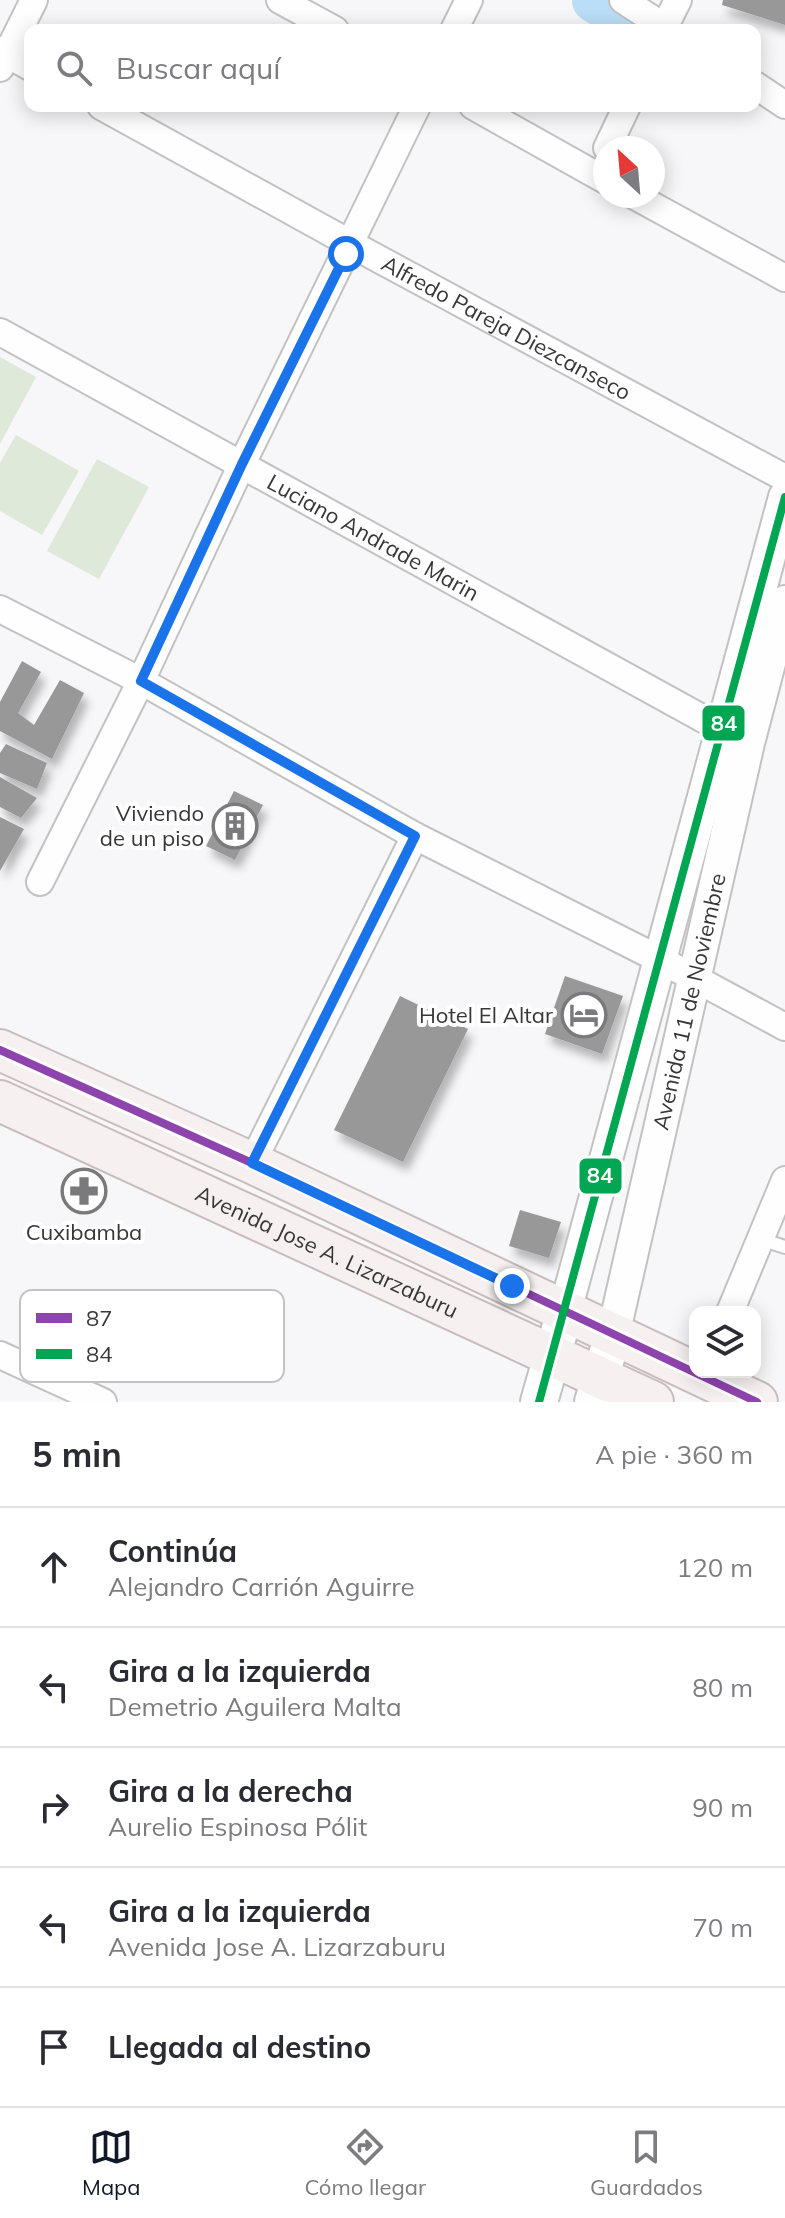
<!DOCTYPE html>
<html lang="es">
<head>
<meta charset="utf-8">
<style>
	body { margin:0; font-family:Mulish,sans-serif; background:#f2f2f3; color:#2b2b33 }
	.controls { position:absolute; right:24px; bottom:24px; display:grid; overflow:hidden; border-radius:16px; box-shadow:0 4px 20px #0003 }
	.controls button { width:72px; height:72px; display:grid; place-items:center; padding:0; border:0; border-bottom:2px solid #e1e1e2; background:#fff; color:#2b2b33; font:40px sans-serif }
	.compass { position:absolute; left:593px; top:136px; width:72px; height:72px; border-radius:50%; background:#fff; box-shadow:0 4px 20px #0003; rotate:334deg }
	.stop { position:absolute; width:24px; height:24px; margin:-18px; border:6px solid #1a73e8; border-radius:50%; background:#fff }
	.stop.end { background:#1a73e8; border-color:#fff; box-shadow:0 2px 8px #0008 }
	.list { margin:0; padding:0; list-style:none }
	h2 { display:flex; justify-content:space-between; align-items:center; height:104px; margin:0; padding:0 32px; font-size:34px }
	h2 small { font-size:26px; font-weight:400; color:#7c7c81 }
	.list li { display:grid; grid-template-columns:52px 1fr auto; gap:24px; align-items:center; box-sizing:border-box; height:120px; padding:0 32px; border-top:2px solid #e1e1e2 }
	.list b { display:block; font-size:30px; white-space:nowrap }
	.list p { margin:0; font-size:26px; white-space:nowrap; color:#7c7c81 }
	.list em { font-size:26px; font-style:normal; color:#7c7c81 }
	.icon { flex:none; width:44px; height:44px; fill:none; stroke:currentColor; stroke-width:2; stroke-linecap:round; stroke-linejoin:round }
	.map { position:relative; flex:none; width:785px; height:1402px; overflow:hidden }
	.search { position:absolute; background:#fff; box-shadow:0 4px 20px #0003; left:24px; right:24px; top:24px; height:88px; display:flex; align-items:center; gap:20px; box-sizing:border-box; padding:0 28px; border-radius:16px; color:#7c7c81; font-size:30px }
	.sheet { height:704px; background:#fff }
	nav { display:flex; justify-content:space-around; align-items:center; box-sizing:border-box; height:112px; border-top:2px solid #e1e1e2; background:#fff; font-size:22px; color:#7c7c81 }
	nav a { display:grid; justify-items:center; gap:4px }
	nav .on { color:#111827 }
	.map>svg:first-child { display:block }
</style>
</head>
<body>
<div class="map">
<svg width="785" height="1402" viewBox="0 0 785 1402">
	<defs>
		<filter id="shadow"><feDropShadow dx="5" dy="9" stdDeviation="4" flood-color="#0004"/></filter>
	</defs>
	<rect width="100%" height="100%" fill="#f7f6f8"/>
	<path fill="#dee9d9" d="M 0,357 L 36,377 L 0,444 Z
		M 16,435 L 79,471 L 42,535 L 0,511 L 0,463 Z
		M 97,459 L 149,487 L 99,579 L 47,551 Z"/>
	<g fill="none" stroke-linecap="round" stroke-linejoin="round">
		<path stroke="#badef7" stroke-width="46" d="M 595,0 L 647,30"/>
	</g>
	<path fill="#999899" filter="url(#shadow)" d="M 723,0 L 785,0 L 785,25 L 722,5 Z
		M 22,661 L 41,672 L 18,713 L 34,725 L 60,680 L 84,693 L 52,759 L 0,731 L 0,702 Z
		M 6,744 L 47,763 L 37,789 L 0,773 L 0,753 Z
		M 0,777 L 37,798 L 21,818 L 0,807 Z
		M 234,791 L 263,805 L 235,860 L 206,846 Z
		M 0,817 L 24,829 L 0,871 Z
		M 565,976 L 623,996 L 602,1054 L 545,1034 Z
		M 400,996 L 468,1029 L 403,1162 L 334,1130 Z
		M 520,1210 L 561,1222 L 549,1258 L 509,1246 Z"/>
	<g fill="none" stroke-linecap="round" stroke-linejoin="round">
		<g stroke="#c2c2c3" stroke-width="16">
			<path id="service" d="M 760,1239 L 785,1247"/>
		</g>
		<g stroke="#c2c2c3" stroke-width="30">
			<g id="minor">
				<path d="M 280,0 L 335,30"/>
				<path d="M 623,0 L 669,30"/>
				<path d="M 454,30 L 469,0"/>
				<path d="M 663,30 L 678,0"/>
				<path d="M 0,50 L 30,67"/>
				<path d="M 0,68 L 34,0"/>
				<path d="M 755,85 L 785,105"/>
				<path id="s1" d="M 101,106 L 351,244 L 785,478"/>
				<path d="M 473,106 L 605,180"/>
				<path d="M 607,148 L 627,106"/>
				<path d="M 635,196 L 785,278"/>
				<path id="s2" d="M 0,332 L 738,738"/>
				<path d="M 0,609 L 141,681 L 415,836 L 659,959 L 785,1027"/>
				<path d="M 40,882 L 141,681 L 242,464 L 417,106"/>
				<path d="M 252,1163 L 415,836"/>
				<path d="M 730,1312 L 785,1180"/>
				<path d="M 0,1355 L 103,1402"/>
			</g>
		</g>
		<g stroke="#c2c2c3" stroke-width="36">
			<g id="tertiary">
				<path d="M 565,1311 L 785,497"/>
				<path id="s3" d="M 613,1335 L 748,743 L 785,602"/>
			</g>
		</g>
		<g stroke="#c2c2c3" stroke-width="40">
			<path id="secondary" d="M 539,1402 L 565,1311
				M 593,1402 L 613,1335"/>
		</g>
		<g stroke="#c8bdbc" stroke-width="44">
			<g id="primary">
				<path d="M 0,1050 L 252,1163 L 757,1402"/>
				<path id="s4" d="M 0,1101 L 653,1402"/>
			</g>
		</g>
		<use href="#service" stroke="#fefefe" stroke-width="12"/>
		<use href="#minor" stroke="#fefefe" stroke-width="26"/>
		<use href="#tertiary" stroke="#fefefe" stroke-width="32"/>
		<use href="#secondary" stroke="#fefefe" stroke-width="36"/>
		<use href="#primary" stroke="#f6f0f0" stroke-width="40"/>
		<g stroke="#fff" stroke-width="14">
			<path id="bus-1" d="M 0,1050 L 252,1163 L 757,1402"/>
		</g>
		<g stroke="#fff" stroke-width="14">
			<path id="bus-2" d="M 539,1402 L 785,497"/>
		</g>
		<use href="#bus-1" stroke="#8e44ad" stroke-width="8"/>
		<use href="#bus-2" stroke="#00a651" stroke-width="8"/>
	</g>
	<g fill="none" stroke-linecap="round" stroke-linejoin="round">
		<path stroke="#1a73e8" stroke-width="10" d="M 346,254 L 242,464 L 141,681 L 415,836 L 252,1163 L 512,1286"/>
	</g>
	<defs>
		<g id="building-ring" transform="scale(2.3)"><circle r="9.5" fill="#fff" stroke="#7a797b" stroke-width="1.5"/><path d="M-4-6H4V6H1V3H-1V6H-4ZM-2.5-4.3h1.7v1.8h-1.7ZM.8-4.3h1.7v1.8H.8ZM-2.5-1h1.7V.8h-1.7ZM.8-1h1.7V.8H.8Z" fill="#7a797b"/></g>
		<g id="hotel-ring" transform="scale(2.3)"><circle r="9.5" fill="#fff" stroke="#7a797b" stroke-width="1.5"/><path d="M-6-4.5h1.5V1H6V5H4.5V3h-9V5H-6ZM-4 0a1.8 1.8 0 1 1 3.6 0ZM.5 0V-2.5h3Q6-2.5 6 0Z" fill="#7a797b"/></g>
		<g id="pharmacy-ring" transform="scale(2.3)"><circle r="9.5" fill="#fff" stroke="#7a797b" stroke-width="1.5"/><path d="M-2-6h4v4h4v4h-4v4h-4v-4h-4v-4h4Z" fill="#7a797b"/></g>
	</defs>
	<g fill-rule="evenodd">
		<use href="#building-ring" x="235" y="826"/>
		<use href="#hotel-ring" x="584" y="1015"/>
		<use href="#pharmacy-ring" x="84" y="1191"/>
	</g>
	<g text-anchor="middle" dominant-baseline="central" stroke-width="8" stroke-linejoin="round" paint-order="stroke">
		<g font-size="22" fill="#373638" stroke="#fff">
			<text stroke="none"><textPath href="#s1" startOffset="462">Alfredo Pareja Diezcanseco</textPath></text>
			<text stroke="none"><textPath href="#s2" startOffset="426">Luciano Andrade Marin</textPath></text>
			<text stroke="none"><textPath href="#s3" startOffset="342">Avenida 11 de Noviembre</textPath></text>
			<text stroke="none"><textPath href="#s4" startOffset="360">Avenida Jose A. Lizarzaburu</textPath></text>
		</g>
		<g font-size="22" fill="#373638" stroke="#fff" text-anchor="end">
			<text x="204" y="813">Viviendo<tspan x="204" dy="25">de un piso</tspan></text>
			<text x="553" y="1015">Hotel El Altar</text>
			<text x="84" y="1232" text-anchor="middle">Cuxibamba</text>
		</g>
	</g>
	<rect x="20" y="1290" width="264" height="92" rx="12" fill="#fff" stroke="#c3c3c3" stroke-width="2"/>
	<rect x="36" y="1313" width="36" height="10" fill="#8e44ad"/>
	<rect x="36" y="1349" width="36" height="10" fill="#00a651"/>
	<g font-size="22" fill="#373638">
		<text x="86" y="1326">87</text>
		<text x="86" y="1362">84</text>
	</g>
	<g stroke="#fff" stroke-width="3">
		<rect x="701" y="704" width="45" height="38" rx="8" fill="#00a651"/>
		<rect x="578" y="1157" width="45" height="38" rx="8" fill="#00a651"/>
	</g>
	<g font-size="22" text-anchor="middle" font-weight="bold" fill="#fff">
		<text x="724" y="731">84</text>
		<text x="600" y="1183">84</text>
	</g>
</svg>
<div class="controls">
<button><svg class="icon" aria-label="layers" viewBox="0 0 24 24"><path d="M12 4l9 5-9 5-9-5zM3 14l9 5 9-5"/></svg></button>
</div>
<svg class="compass" viewBox="-18 -18 36 36"><path d="M0-13l5 13h-10z" fill="#e53935"/><path d="M0 13l5-13h-10z" fill="#7c7c81"/></svg>
<div class="stop" style="left:346px;top:254px"></div>
<div class="stop end" style="left:512px;top:1286px"></div>
<div class="search"><svg class="icon" aria-label="search" viewBox="0 0 24 24"><circle cx="10" cy="10" r="6"/><path d="M15 15l6 6"/></svg>Buscar aquí</div>
</div>
<section class="sheet">
<h2>5 min<small>A pie · 360 m</small></h2>
<ul class="list">
<li><svg class="icon" aria-label="ahead" viewBox="0 0 24 24"><path d="M12 20V5M6 11l6-6 6 6"/></svg><div><b>Continúa</b><p>Alejandro Carrión Aguirre</p></div><em>120 m</em></li>
<li><svg class="icon" aria-label="left" viewBox="0 0 24 24"><path d="M17 20v-9H6M10 6l-5 5 5 5"/></svg><div><b>Gira a la izquierda</b><p>Demetrio Aguilera Malta</p></div><em>80 m</em></li>
<li><svg class="icon" aria-label="right" viewBox="0 0 24 24"><path d="M7 20v-9h11M14 6l5 5-5 5"/></svg><div><b>Gira a la derecha</b><p>Aurelio Espinosa Pólit</p></div><em>90 m</em></li>
<li><svg class="icon" aria-label="left" viewBox="0 0 24 24"><path d="M17 20v-9H6M10 6l-5 5 5 5"/></svg><div><b>Gira a la izquierda</b><p>Avenida Jose A. Lizarzaburu</p></div><em>70 m</em></li>
<li><svg class="icon" aria-label="arrive" viewBox="0 0 24 24"><path d="M6 21V4h12l-3 4 3 4H6"/></svg><div><b>Llegada al destino</b></div></li>
</ul>
</section>
<nav>
<a class="on"><svg class="icon" aria-label="map" viewBox="0 0 24 24"><path d="M3 6l6-2 6 2 6-2v14l-6 2-6-2-6 2zM9 4v14M15 6v14"/></svg>Mapa</a>
<a><svg class="icon" aria-label="directions" viewBox="0 0 24 24"><path d="M12 3l9 9-9 9-9-9zM9 14v-3h6M13 9l2 2-2 2"/></svg>Cómo llegar</a>
<a><svg class="icon" aria-label="saved" viewBox="0 0 24 24"><path d="M7 4h10v16l-5-4-5 4z"/></svg>Guardados</a>
</nav>
</body>
</html>
